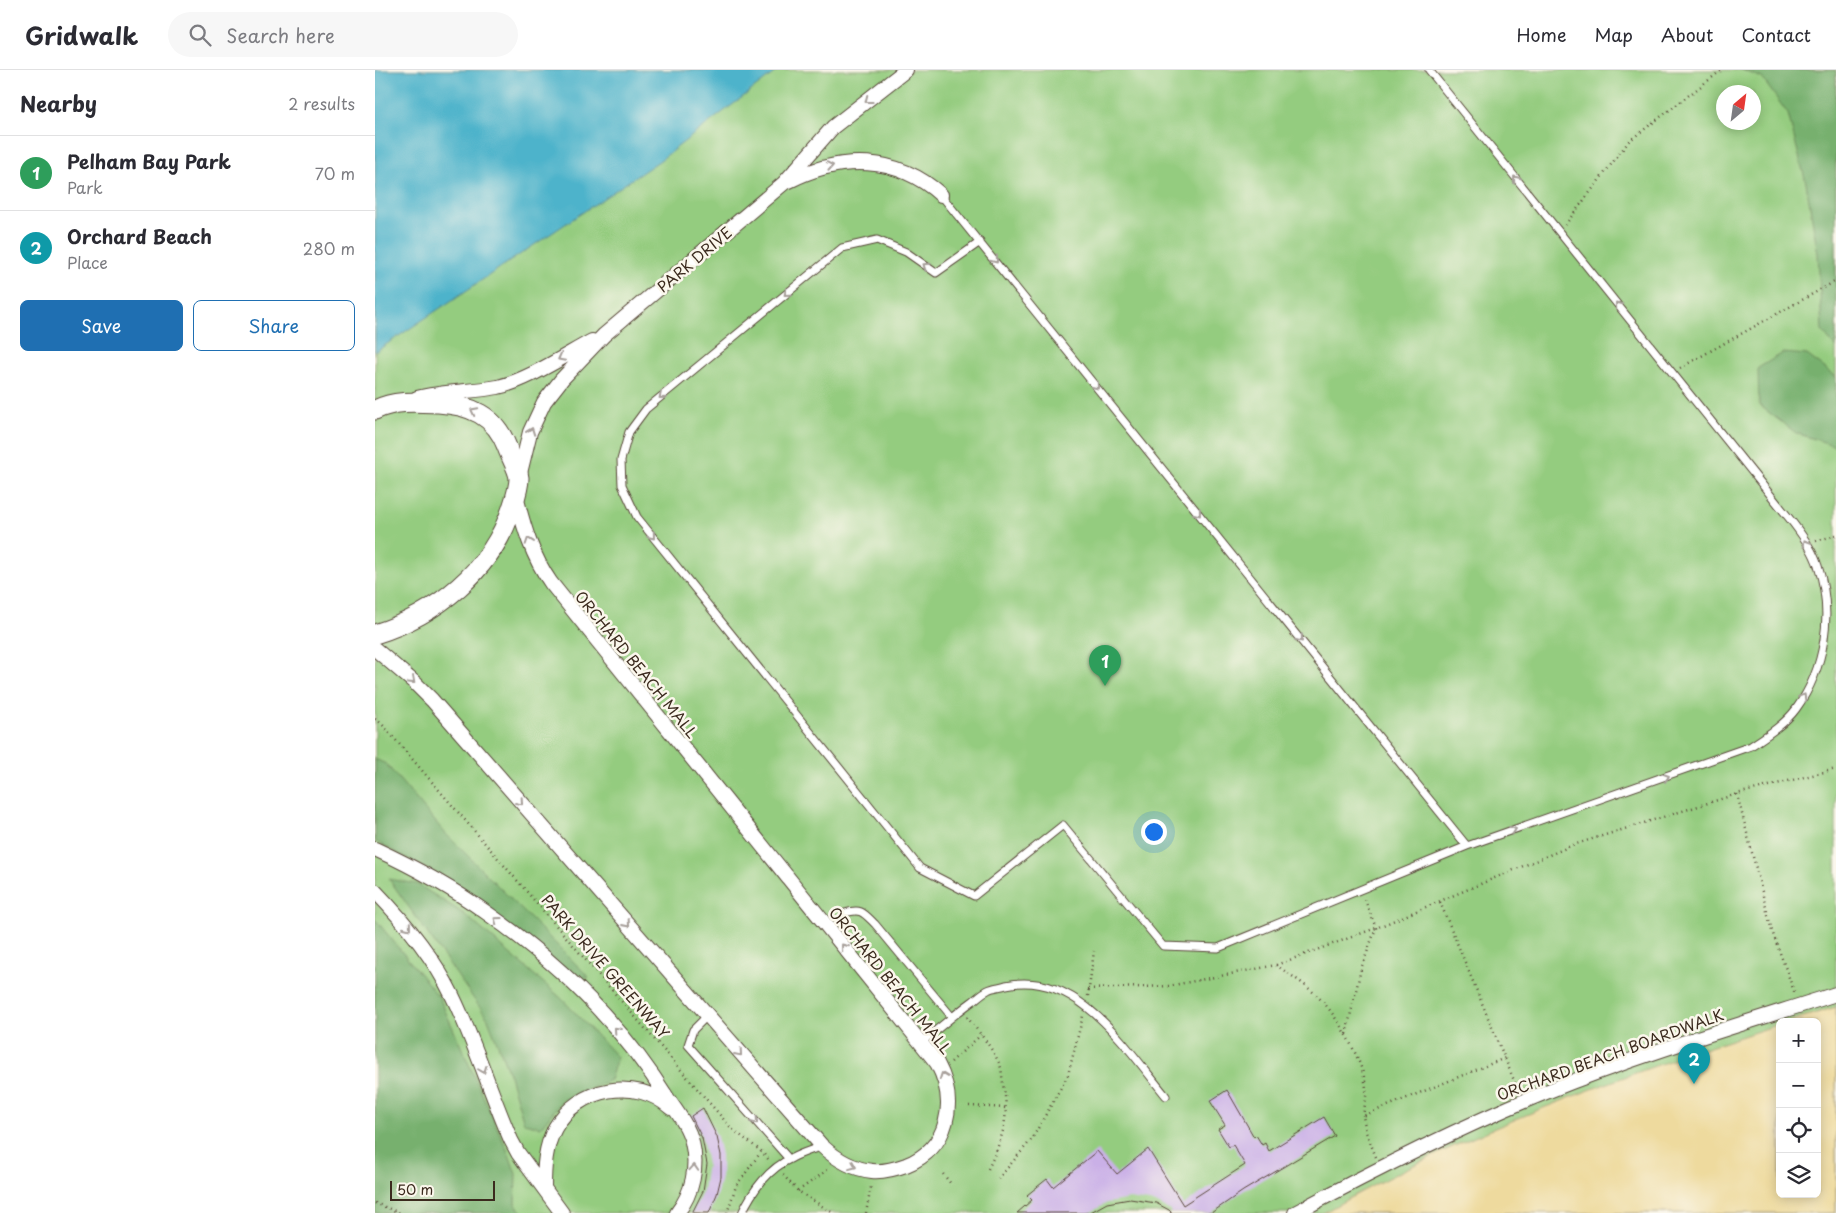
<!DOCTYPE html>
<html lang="en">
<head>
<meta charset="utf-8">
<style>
	body { margin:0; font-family:"Playpen Sans",sans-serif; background:#f7f7f7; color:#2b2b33 }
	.controls { position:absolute; right:15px; bottom:15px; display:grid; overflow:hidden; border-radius:8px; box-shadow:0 2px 12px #0003 }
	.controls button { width:45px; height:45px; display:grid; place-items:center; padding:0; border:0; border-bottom:1px solid #e1e1e2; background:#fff; color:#2b2b33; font:25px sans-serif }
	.compass { position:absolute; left:1341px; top:15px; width:45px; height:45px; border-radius:50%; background:#fff; box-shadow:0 2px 12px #0003; rotate:29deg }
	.scale { position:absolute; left:15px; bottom:12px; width:105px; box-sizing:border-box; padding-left:5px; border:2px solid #3b2a1e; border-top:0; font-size:14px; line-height:18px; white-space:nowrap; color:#3b2a1e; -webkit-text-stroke:4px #fbf7ec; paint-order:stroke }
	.you { position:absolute; left:778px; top:761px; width:18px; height:18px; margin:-12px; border:4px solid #fff; border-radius:50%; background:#1a73e8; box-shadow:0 0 0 8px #1a73e833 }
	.badge { display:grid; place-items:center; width:32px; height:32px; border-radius:50%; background:#1f6fb2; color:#fff; font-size:16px; font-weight:700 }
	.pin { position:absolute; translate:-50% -41px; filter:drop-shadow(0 1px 2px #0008) }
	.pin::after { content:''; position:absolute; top:26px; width:18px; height:15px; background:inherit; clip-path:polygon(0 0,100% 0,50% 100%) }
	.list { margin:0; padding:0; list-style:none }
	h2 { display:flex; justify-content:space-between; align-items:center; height:65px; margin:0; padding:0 20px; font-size:21px }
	h2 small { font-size:16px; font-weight:400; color:#7c7c81 }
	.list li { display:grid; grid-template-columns:32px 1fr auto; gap:15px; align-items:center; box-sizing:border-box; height:75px; padding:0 20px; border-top:1px solid #e1e1e2 }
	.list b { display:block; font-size:19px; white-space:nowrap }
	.list p { margin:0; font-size:16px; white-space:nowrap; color:#7c7c81 }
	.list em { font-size:16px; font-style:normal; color:#7c7c81 }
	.actions { display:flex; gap:10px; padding:15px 20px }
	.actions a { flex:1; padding:11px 0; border:1px solid #1f6fb2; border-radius:8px; text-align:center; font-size:18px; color:#1f6fb2 }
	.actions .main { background:#1f6fb2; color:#fff }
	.icon { flex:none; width:28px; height:28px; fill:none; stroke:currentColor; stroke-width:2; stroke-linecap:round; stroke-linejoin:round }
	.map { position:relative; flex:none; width:1461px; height:1143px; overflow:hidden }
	header { display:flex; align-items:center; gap:30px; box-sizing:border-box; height:70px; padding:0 25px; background:#fff; border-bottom:1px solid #e1e1e2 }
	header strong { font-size:24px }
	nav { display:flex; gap:28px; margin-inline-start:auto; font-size:18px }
	.search { width:350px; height:45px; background:#f7f7f7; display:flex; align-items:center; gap:12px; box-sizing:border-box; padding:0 18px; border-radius:28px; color:#7c7c81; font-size:19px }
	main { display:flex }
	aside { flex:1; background:#fff }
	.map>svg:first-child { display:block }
</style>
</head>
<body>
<header>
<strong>Gridwalk</strong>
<div class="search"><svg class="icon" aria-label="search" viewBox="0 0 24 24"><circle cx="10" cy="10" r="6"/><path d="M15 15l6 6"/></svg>Search here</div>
<nav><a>Home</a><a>Map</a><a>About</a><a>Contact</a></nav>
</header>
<main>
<aside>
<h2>Nearby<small>2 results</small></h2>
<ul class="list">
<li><span class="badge" style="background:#2e9e5b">1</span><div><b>Pelham Bay Park</b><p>Park</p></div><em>70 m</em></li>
<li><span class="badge" style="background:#0f9aa8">2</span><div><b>Orchard Beach</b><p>Place</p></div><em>280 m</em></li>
</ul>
<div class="actions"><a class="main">Save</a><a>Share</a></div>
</aside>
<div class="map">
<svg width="1461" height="1143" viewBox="0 0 1461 1143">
	<rect width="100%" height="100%" fill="#fbf7ec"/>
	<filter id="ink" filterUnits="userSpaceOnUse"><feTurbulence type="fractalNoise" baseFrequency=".02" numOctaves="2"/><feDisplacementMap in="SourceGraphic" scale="10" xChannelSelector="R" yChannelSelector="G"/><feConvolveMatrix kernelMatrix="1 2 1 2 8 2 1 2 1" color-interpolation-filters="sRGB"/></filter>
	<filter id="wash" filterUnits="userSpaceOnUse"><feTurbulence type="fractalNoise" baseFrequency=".0096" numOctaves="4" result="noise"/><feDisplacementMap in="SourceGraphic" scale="20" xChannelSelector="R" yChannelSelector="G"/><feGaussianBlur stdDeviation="1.12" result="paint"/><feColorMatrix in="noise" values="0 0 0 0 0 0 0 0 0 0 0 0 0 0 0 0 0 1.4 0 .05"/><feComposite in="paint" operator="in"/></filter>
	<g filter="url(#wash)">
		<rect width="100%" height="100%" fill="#f3e3c8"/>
		<path fill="#94cc7f" stroke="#687b4e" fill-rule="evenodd" d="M 362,0 L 1461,0 L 1461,1143 L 0,1143 L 0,239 ZM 1348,22 L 1378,22 L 1378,52 L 1348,52 ZM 1405,952 L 1442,952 L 1442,1124 L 1405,1124 Z"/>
		<path fill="#77b06e" stroke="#596d46" d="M 1367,0 L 1461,0 L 1461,278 L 1447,261 L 1443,184 L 1431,113 L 1413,44 L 1387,8 Z
			M 1408,283 L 1432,285 L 1459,305 L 1461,309 L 1461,376 L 1421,363 L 1384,335 L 1383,298 Z
			M 0,689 L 11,694 L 70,763 L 214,907 L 205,911 L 80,815 L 0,771 Z
			M 14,809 L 42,814 L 89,844 L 186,928 L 242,987 L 235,1010 L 187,1031 L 166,1057 L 149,1053 L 135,1006 L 113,949 Z
			M 0,849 L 64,927 L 133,1082 L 141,1104 L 140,1134 L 148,1143 L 0,1143 Z"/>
		<path fill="#eeda9e" stroke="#94825e" d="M 1461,937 L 1461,1143 L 948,1143 C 1089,1062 1250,1004 1405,954 L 1405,1124 L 1442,1124 L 1442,952 L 1412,952 Z"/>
		<path fill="#4db3cb" stroke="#446e74" d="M 0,0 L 403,0 L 284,91 L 0,282 Z"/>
		<g id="blocks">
			<path fill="#cab0e7" d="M 852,1020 L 879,1067 L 881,1065 L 887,1075 L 890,1073 L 894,1081 L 949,1047 L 960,1066 L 868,1121 L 836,1143 L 795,1143 L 796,1142 L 794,1140 L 781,1133 L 755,1129 L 732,1133 L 714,1143 L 642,1143 L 657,1130 L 652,1125 L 672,1109 L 678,1117 L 722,1081 L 742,1104 L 773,1079 L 808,1135 L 870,1095 L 858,1075 L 854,1077 L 843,1059 L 850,1055 L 835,1031 Z
				M 328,1038 L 342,1067 L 346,1085 L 346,1107 L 342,1124 L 334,1143 L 317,1143 L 328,1121 L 332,1094 L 327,1068 L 316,1046 Z"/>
		</g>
	</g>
	<g filter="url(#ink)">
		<use href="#blocks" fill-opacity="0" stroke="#574638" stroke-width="1"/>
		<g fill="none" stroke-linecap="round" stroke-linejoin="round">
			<g stroke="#574638" stroke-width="9">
				<path id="lane" d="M 566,125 L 1092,776
					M 605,172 L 561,203 L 531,182 L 502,170 L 467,178 L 271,339 L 254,362 L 246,390 L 247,415 L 262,447 L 545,798 L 599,826 L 688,755 L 788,876 L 843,878 L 1092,776 L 1376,676 C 1391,666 1410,654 1421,639 C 1450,599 1459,543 1443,496 C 1438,480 1428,466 1418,453 L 1054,0
					M 470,843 C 486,838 488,842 500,854 L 577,947
					M 332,946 L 318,960 L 313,975 L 414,1089
					M 547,972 C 564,958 580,944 598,931 C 602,928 607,923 613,920 C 618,917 626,917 631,915 C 703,899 752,979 791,1026
					M 367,1143 C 377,1121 394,1098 417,1088 C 426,1083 437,1080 447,1076"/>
			</g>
			<g stroke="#574638" stroke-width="16">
				<path id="street" d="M 414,111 C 465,85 522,85 566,125
					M 42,328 C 69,321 96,322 123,317 C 153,310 189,286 217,271
					M 144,407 L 155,362 L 169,332 L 187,309 L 229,265 L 409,113 L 458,57 L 531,0
					M 0,579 L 40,613 L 57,630 L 447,1076 C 461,1089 478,1099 497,1101 C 509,1102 520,1099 531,1095 C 574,1078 583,1032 562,993 L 176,513 C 157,486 149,458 141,426
					M 0,779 C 39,797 77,818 112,843 C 182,892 247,955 293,1029 C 302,1042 313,1056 317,1072 C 323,1096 318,1123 302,1143
					M 0,821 C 30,852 58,886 77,925 C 100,972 115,1022 136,1070 L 143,1083 L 187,1143
					M 169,1118 C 169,1098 170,1077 180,1058 C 203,1017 261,1006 296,1038
					M 920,1143 C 1002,1099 1085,1057 1171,1022 C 1266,984 1364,955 1461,924"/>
			</g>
			<g stroke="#574638" stroke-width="21">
				<path id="secondary" d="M 0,340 C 21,330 41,332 63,333 C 95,335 120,345 132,377 C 135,386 143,399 144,408 C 144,418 140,429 137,438 C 117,500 61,545 0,564"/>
			</g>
			<path stroke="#574638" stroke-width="2.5" stroke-dasharray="1 4" stroke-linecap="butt" d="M 1190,155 L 1254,71 L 1347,0
				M 1305,298 L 1461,211
				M 1441,471 L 1461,465
				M 0,649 L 6,653 L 357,1059 L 386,1081 L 394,1090
				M 1362,724 L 1397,861 L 1420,924
				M 1065,832 L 1143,1020
				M 901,895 L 1001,858 L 1198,775 L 1362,724 L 1461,699
				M 713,919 L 794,916 L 901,895 C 917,906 936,918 949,933 C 965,951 990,995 991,1019 C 992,1028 989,1038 988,1046
				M 713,926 L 719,881
				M 592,947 C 603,961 617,977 625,995 C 627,1000 627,1008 628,1014 C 635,1048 628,1067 613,1099
				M 971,964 L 986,899 L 1001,858 L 990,830
				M 576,992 L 606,965
				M 594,1036 L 632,1038
				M 1001,1087 L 991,1062 L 988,1046 L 1130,988
				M 568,1104 L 576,1114
				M 408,1105 L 423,1121 L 458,1143
				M 623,1109 L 657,1069 L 693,1005 L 708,946
				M 423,1121 L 454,1099
				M 0,1133 L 25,1143
				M 352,1143 L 361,1116 L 386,1082
				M 491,1143 L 496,1117"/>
			<use href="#lane" stroke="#fff" stroke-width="7"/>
			<use href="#street" stroke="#fff" stroke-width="14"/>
			<use href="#secondary" stroke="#fff" stroke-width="19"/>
		</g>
		<defs><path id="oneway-chevron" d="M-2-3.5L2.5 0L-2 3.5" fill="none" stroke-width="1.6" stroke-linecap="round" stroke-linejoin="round" transform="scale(1.25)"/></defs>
		<g stroke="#a79f9a">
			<use href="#oneway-chevron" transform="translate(493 30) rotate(142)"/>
			<use href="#oneway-chevron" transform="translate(455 96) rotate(-11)"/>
			<use href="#oneway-chevron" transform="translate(1141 109) rotate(-129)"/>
			<use href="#oneway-chevron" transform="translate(620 190) rotate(51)"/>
			<use href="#oneway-chevron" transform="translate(551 196) rotate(-145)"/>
			<use href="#oneway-chevron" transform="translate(412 223) rotate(141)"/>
			<use href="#oneway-chevron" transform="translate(1243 235) rotate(-129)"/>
			<use href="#oneway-chevron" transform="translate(186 288) rotate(152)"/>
			<use href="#oneway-chevron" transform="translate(721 316) rotate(51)"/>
			<use href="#oneway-chevron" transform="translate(287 326) rotate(141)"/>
			<use href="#oneway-chevron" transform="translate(99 341) rotate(-153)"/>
			<use href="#oneway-chevron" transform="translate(156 361) rotate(-70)"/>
			<use href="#oneway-chevron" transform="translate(823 443) rotate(51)"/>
			<use href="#oneway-chevron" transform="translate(277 466) rotate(51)"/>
			<use href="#oneway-chevron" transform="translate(154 471) rotate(-109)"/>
			<use href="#oneway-chevron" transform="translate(1431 473) rotate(-121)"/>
			<use href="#oneway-chevron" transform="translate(925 569) rotate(51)"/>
			<use href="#oneway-chevron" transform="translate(37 611) rotate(42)"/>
			<use href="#oneway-chevron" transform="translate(1428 627) rotate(-59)"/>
			<use href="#oneway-chevron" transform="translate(1291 707) rotate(-19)"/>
			<use href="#oneway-chevron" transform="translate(145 732) rotate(49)"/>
			<use href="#oneway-chevron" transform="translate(1138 760) rotate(-19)"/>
			<use href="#oneway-chevron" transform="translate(122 850) rotate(-144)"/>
			<use href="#oneway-chevron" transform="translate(252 854) rotate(49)"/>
			<use href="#oneway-chevron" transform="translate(33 857) rotate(51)"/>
			<use href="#oneway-chevron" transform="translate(469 877) rotate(-129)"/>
			<use href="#oneway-chevron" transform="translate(242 960) rotate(-131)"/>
			<use href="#oneway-chevron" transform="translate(364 983) rotate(49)"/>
			<use href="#oneway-chevron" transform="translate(108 1000) rotate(69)"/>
			<use href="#oneway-chevron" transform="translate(568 1006) rotate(-110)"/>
			<use href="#oneway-chevron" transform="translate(380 1051) rotate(49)"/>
			<use href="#oneway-chevron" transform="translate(478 1096) rotate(22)"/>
			<use href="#oneway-chevron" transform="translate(319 1098) rotate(-86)"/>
		</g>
	</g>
	<g text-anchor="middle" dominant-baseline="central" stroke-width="5" stroke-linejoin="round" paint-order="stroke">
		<g font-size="15" fill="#3b2a1e" stroke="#fbf7ec">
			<text transform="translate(319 189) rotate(-40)">PARK DRIVE</text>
			<text transform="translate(262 594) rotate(51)">ORCHARD BEACH MALL</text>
			<text transform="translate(231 896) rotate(49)">PARK DRIVE GREENWAY</text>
			<text transform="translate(516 910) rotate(51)">ORCHARD BEACH MALL</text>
			<text transform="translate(1235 984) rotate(-20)">ORCHARD BEACH BOARDWALK</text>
		</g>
	</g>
</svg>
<div class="controls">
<button>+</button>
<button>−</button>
<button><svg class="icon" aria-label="locate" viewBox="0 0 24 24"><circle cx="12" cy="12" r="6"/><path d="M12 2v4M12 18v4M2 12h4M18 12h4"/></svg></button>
<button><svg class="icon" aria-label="layers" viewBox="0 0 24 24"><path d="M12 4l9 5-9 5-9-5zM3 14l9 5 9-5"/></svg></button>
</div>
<svg class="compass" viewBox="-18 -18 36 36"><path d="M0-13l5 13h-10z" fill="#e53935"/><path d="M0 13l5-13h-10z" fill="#7c7c81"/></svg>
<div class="scale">50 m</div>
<div class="you"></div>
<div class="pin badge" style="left:730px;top:616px;background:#2e9e5b">1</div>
<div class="pin badge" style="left:1319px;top:1014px;background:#0f9aa8">2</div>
</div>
</main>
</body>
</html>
